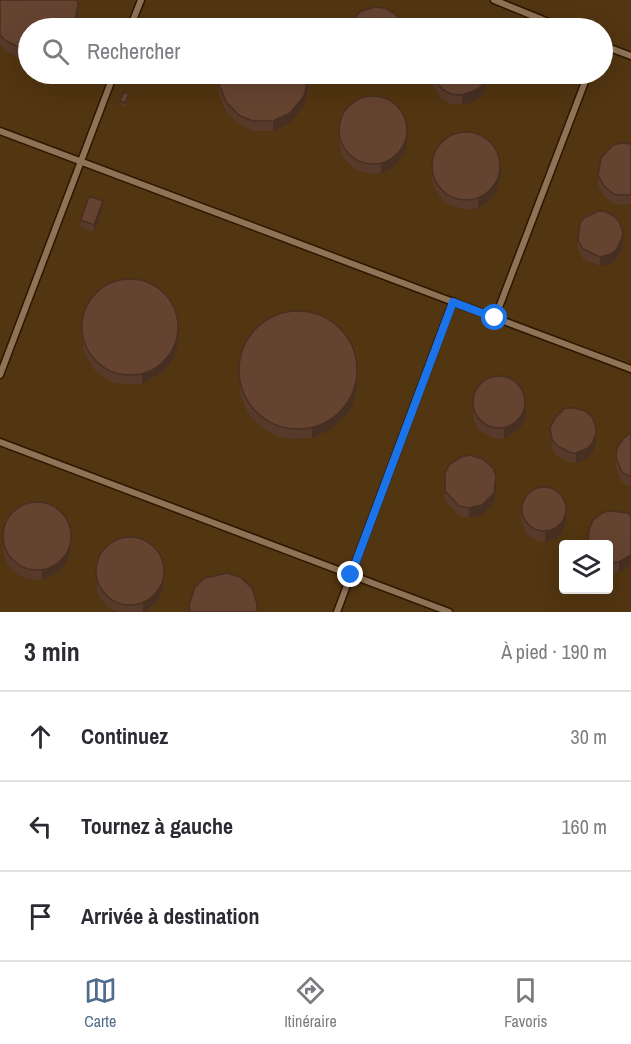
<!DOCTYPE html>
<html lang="fr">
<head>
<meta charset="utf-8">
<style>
	body { margin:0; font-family:"Archivo Narrow",sans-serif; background:#f7f7f7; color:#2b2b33 }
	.controls { position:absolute; right:18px; bottom:18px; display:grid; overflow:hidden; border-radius:6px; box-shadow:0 6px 24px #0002 }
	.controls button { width:54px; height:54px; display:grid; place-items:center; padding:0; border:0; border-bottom:2px solid #e1e1e2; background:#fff; color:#2b2b33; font:30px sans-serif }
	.stop { position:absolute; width:18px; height:18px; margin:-14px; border:4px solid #1a73e8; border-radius:50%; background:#fff }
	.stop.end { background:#1a73e8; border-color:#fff; box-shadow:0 2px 6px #0008 }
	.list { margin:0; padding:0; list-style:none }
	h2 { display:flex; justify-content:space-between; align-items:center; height:78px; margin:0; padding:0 24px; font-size:26px }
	h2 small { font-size:20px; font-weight:400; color:#7c7c81 }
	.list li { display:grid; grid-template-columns:39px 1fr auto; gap:18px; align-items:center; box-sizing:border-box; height:90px; padding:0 24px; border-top:2px solid #e1e1e2 }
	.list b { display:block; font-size:22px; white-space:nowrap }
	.list em { font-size:20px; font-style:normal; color:#7c7c81 }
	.icon { flex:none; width:33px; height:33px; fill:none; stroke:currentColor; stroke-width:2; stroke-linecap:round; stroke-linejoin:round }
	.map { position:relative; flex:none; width:631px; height:612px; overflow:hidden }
	.search { position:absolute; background:#fff; box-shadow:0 6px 24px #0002; left:18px; right:18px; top:18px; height:66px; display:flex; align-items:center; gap:15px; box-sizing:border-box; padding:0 21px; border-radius:33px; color:#7c7c81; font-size:22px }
	.sheet { height:348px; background:#fff }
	nav { display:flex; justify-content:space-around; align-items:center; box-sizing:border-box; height:84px; border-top:2px solid #e1e1e2; background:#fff; font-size:16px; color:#7c7c81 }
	nav a { display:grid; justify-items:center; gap:3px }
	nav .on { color:#506d8c }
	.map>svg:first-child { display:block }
</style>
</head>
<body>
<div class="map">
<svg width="631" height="612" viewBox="0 0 631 612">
	<rect width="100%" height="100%" fill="#483013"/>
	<path fill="#523511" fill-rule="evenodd" d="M 0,0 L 631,0 L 631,612 L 0,612 ZM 28,28 L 602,28 L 602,74 L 28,74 ZM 564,544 L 608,544 L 608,590 L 564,590 Z"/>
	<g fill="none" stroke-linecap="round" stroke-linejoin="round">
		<g stroke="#2d1700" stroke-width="9">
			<path id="service" d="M 494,0 L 563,28
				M 130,28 L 141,0
				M 602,45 L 631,56
				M 0,131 L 631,369
				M 495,318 L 588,74
				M 0,375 L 114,74
				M 0,442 L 449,612
				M 337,612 L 453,301"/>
		</g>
		<use href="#service" stroke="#8f7356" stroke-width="6"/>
	</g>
	<path fill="#573a2a" d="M 0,0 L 78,15 L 75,28 L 28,28 L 28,59 L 23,59 L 6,51 L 0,44 Z
		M 219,74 L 307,92 L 304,106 L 290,123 L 273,131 L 253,131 L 240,125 L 226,112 L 219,93 Z
		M 432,74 L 488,74 L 488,79 L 481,97 L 474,101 L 462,105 L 451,104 L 442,99 L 434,87 Z
		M 129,97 L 125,107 L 120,105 L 120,101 Z
		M 339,129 L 407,145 L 403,156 L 393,168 L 381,173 L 371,174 L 356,170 L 346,161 L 341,153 L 339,139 Z
		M 631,144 L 631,204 L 619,205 L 614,204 L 604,196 L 598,185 L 598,175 Z
		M 432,168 L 501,176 L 496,192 L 489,201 L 478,208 L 467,210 L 450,206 L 443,200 L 435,189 L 432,178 Z
		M 103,208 L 94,232 L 81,227 L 81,220 Z
		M 578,240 L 622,248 L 616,260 L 611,264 L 600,266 L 583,259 L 578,249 Z
		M 82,320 L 179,338 L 177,348 L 171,362 L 162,373 L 142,384 L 126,385 L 112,382 L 101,376 L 93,368 L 83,349 Z
		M 239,360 L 357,386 L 353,404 L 348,413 L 332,429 L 312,438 L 285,439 L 272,434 L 260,426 L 249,415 L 240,394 Z
		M 473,398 L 526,416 L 520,429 L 504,439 L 493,438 L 479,430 L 474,421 Z
		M 596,427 L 596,443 L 593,452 L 588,458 L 576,463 L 571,463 L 556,455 L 552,449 L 550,428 Z
		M 631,434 L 631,486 L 626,485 L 621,481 L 616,467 L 616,457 Z
		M 445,473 L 496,486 L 494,503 L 482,515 L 469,518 L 459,516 L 445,501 Z
		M 521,510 L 566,522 L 561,535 L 553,540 L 545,542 L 537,541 L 526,533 L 521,520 Z
		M 631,517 L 631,565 L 619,572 L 612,573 L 609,572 L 609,544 L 588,544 L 589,530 Z
		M 4,527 L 71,547 L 69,557 L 62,569 L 50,577 L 42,580 L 27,579 L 18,575 L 8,565 L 3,552 Z
		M 96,572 L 164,581 L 161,595 L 156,603 L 144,612 L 118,612 L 110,609 L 100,598 L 97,591 Z"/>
	<path fill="#472f22" d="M 78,5 L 78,15 L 75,28 L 69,28 Z
		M 486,74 L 488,74 L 488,79 L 481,97 L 474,101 L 462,105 L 462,95 Z
		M 307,83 L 307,92 L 304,106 L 290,123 L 273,131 L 273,121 Z
		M 407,135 L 407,145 L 403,156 L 393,168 L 381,173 L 381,163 Z
		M 501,166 L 501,176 L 496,192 L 489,201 L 478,208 L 478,198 Z
		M 103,201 L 103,208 L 94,232 L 94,225 Z
		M 623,233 L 622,248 L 616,260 L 611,264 L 600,266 L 600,257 Z
		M 179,328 L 177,348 L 171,362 L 162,373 L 142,384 L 142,374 Z
		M 357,376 L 357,386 L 353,404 L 348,413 L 332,429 L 312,438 L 312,428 Z
		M 526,406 L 526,416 L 520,429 L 504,439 L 504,429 Z
		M 596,433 L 596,443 L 593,452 L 588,458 L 576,463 L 576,453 Z
		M 496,476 L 496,486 L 494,503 L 482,515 L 469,518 L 469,508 Z
		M 566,512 L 566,522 L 561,535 L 553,540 L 545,542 L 545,532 Z
		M 71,537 L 71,547 L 69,557 L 62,569 L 50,577 L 42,580 L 42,570 Z
		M 631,555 L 631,565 L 619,572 L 619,562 Z
		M 164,571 L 164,581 L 161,595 L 156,603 L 144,612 L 143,612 L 143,603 Z"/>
	<path fill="#654331" stroke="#472f22" stroke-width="1.5" d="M 0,0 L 77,0 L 78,5 L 75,21 L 69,28 L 28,28 L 28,49 L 23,49 L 6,41 L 0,35 Z
		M 375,7 L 385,8 L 394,13 L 402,22 L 403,28 L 350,28 L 351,22 L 361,11 Z
		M 146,21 L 160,25 L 159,28 L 148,28 L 144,27 Z
		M 219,74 L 307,74 L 307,83 L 304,96 L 290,113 L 273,121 L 253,121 L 240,116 L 226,102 L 219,84 Z
		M 433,74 L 486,74 L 481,87 L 474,91 L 462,95 L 451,94 L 442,89 L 434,78 Z
		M 124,92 L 129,94 L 125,103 L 120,101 Z
		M339 130a34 34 0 1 1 68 0a34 34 0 1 1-68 0Z
		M432 166a34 34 0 1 1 68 0a34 34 0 1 1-68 0Z
		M 623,143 L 631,144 L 631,195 L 619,195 L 614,194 L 604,186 L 598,175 L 601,158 L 613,145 Z
		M 89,196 L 103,201 L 94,225 L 81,220 Z
		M 598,211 L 604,211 L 614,216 L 619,221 L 623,233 L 622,238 L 616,250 L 611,254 L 600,257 L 583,249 L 578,240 L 580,223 L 584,218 Z
		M82 327a48 48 0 1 1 96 0a48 48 0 1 1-96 0Z
		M239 370a59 59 0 1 1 118 0a59 59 0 1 1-118 0Z
		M473 402a26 26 0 1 1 52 0a26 26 0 1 1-52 0Z
		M 565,408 L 575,408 L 585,411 L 592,417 L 596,427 L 596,433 L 593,442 L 588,448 L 576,453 L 571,453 L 556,445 L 552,439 L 550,428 L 556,417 Z
		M 629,434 L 631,434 L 631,476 L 626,475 L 621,471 L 616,457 L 617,448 L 623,439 Z
		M 470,455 L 483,459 L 493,468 L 496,476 L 494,493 L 482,505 L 469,508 L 459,506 L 445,491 L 445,473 L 450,464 L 461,457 Z
		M522 509a22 22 0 1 1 44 0a22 22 0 1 1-44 0Z
		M3 536a34 34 0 1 1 68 0a34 34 0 1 1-68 0Z
		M 610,511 L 628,513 L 631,517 L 631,555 L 619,562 L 612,563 L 609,562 L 609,544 L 589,544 L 588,543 L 589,530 L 593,520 L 604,512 Z
		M96 571a34 34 0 1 1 68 0a34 34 0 1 1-68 0Z
		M 227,573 L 240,577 L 252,588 L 257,604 L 257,612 L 190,612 L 189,605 L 195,587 L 205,578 Z"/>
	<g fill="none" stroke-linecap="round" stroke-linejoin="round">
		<path stroke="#1a73e8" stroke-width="8" d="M 351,575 L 453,302 L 495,318"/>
	</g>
</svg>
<div class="controls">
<button><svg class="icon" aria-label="layers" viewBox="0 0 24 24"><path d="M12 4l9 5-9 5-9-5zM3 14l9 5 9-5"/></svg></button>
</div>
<div class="stop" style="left:495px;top:318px"></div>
<div class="stop end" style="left:351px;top:575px"></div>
<div class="search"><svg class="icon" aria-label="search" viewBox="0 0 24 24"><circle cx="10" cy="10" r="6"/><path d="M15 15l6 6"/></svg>Rechercher</div>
</div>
<section class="sheet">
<h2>3 min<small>À pied · 190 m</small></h2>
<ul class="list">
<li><svg class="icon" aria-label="ahead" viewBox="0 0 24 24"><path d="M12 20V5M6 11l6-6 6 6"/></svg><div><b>Continuez</b></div><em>30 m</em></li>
<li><svg class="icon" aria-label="left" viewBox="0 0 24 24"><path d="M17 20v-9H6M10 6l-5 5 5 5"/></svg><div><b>Tournez à gauche</b></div><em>160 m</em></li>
<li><svg class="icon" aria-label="arrive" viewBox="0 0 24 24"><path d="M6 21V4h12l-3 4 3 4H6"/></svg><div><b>Arrivée à destination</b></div></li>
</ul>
</section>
<nav>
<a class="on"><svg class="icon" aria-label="map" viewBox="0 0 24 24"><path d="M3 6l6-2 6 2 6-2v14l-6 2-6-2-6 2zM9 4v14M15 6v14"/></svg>Carte</a>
<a><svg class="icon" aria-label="directions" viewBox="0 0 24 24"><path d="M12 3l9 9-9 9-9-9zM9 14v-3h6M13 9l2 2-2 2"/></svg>Itinéraire</a>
<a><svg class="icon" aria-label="saved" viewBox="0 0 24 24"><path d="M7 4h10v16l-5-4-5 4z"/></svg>Favoris</a>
</nav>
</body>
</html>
